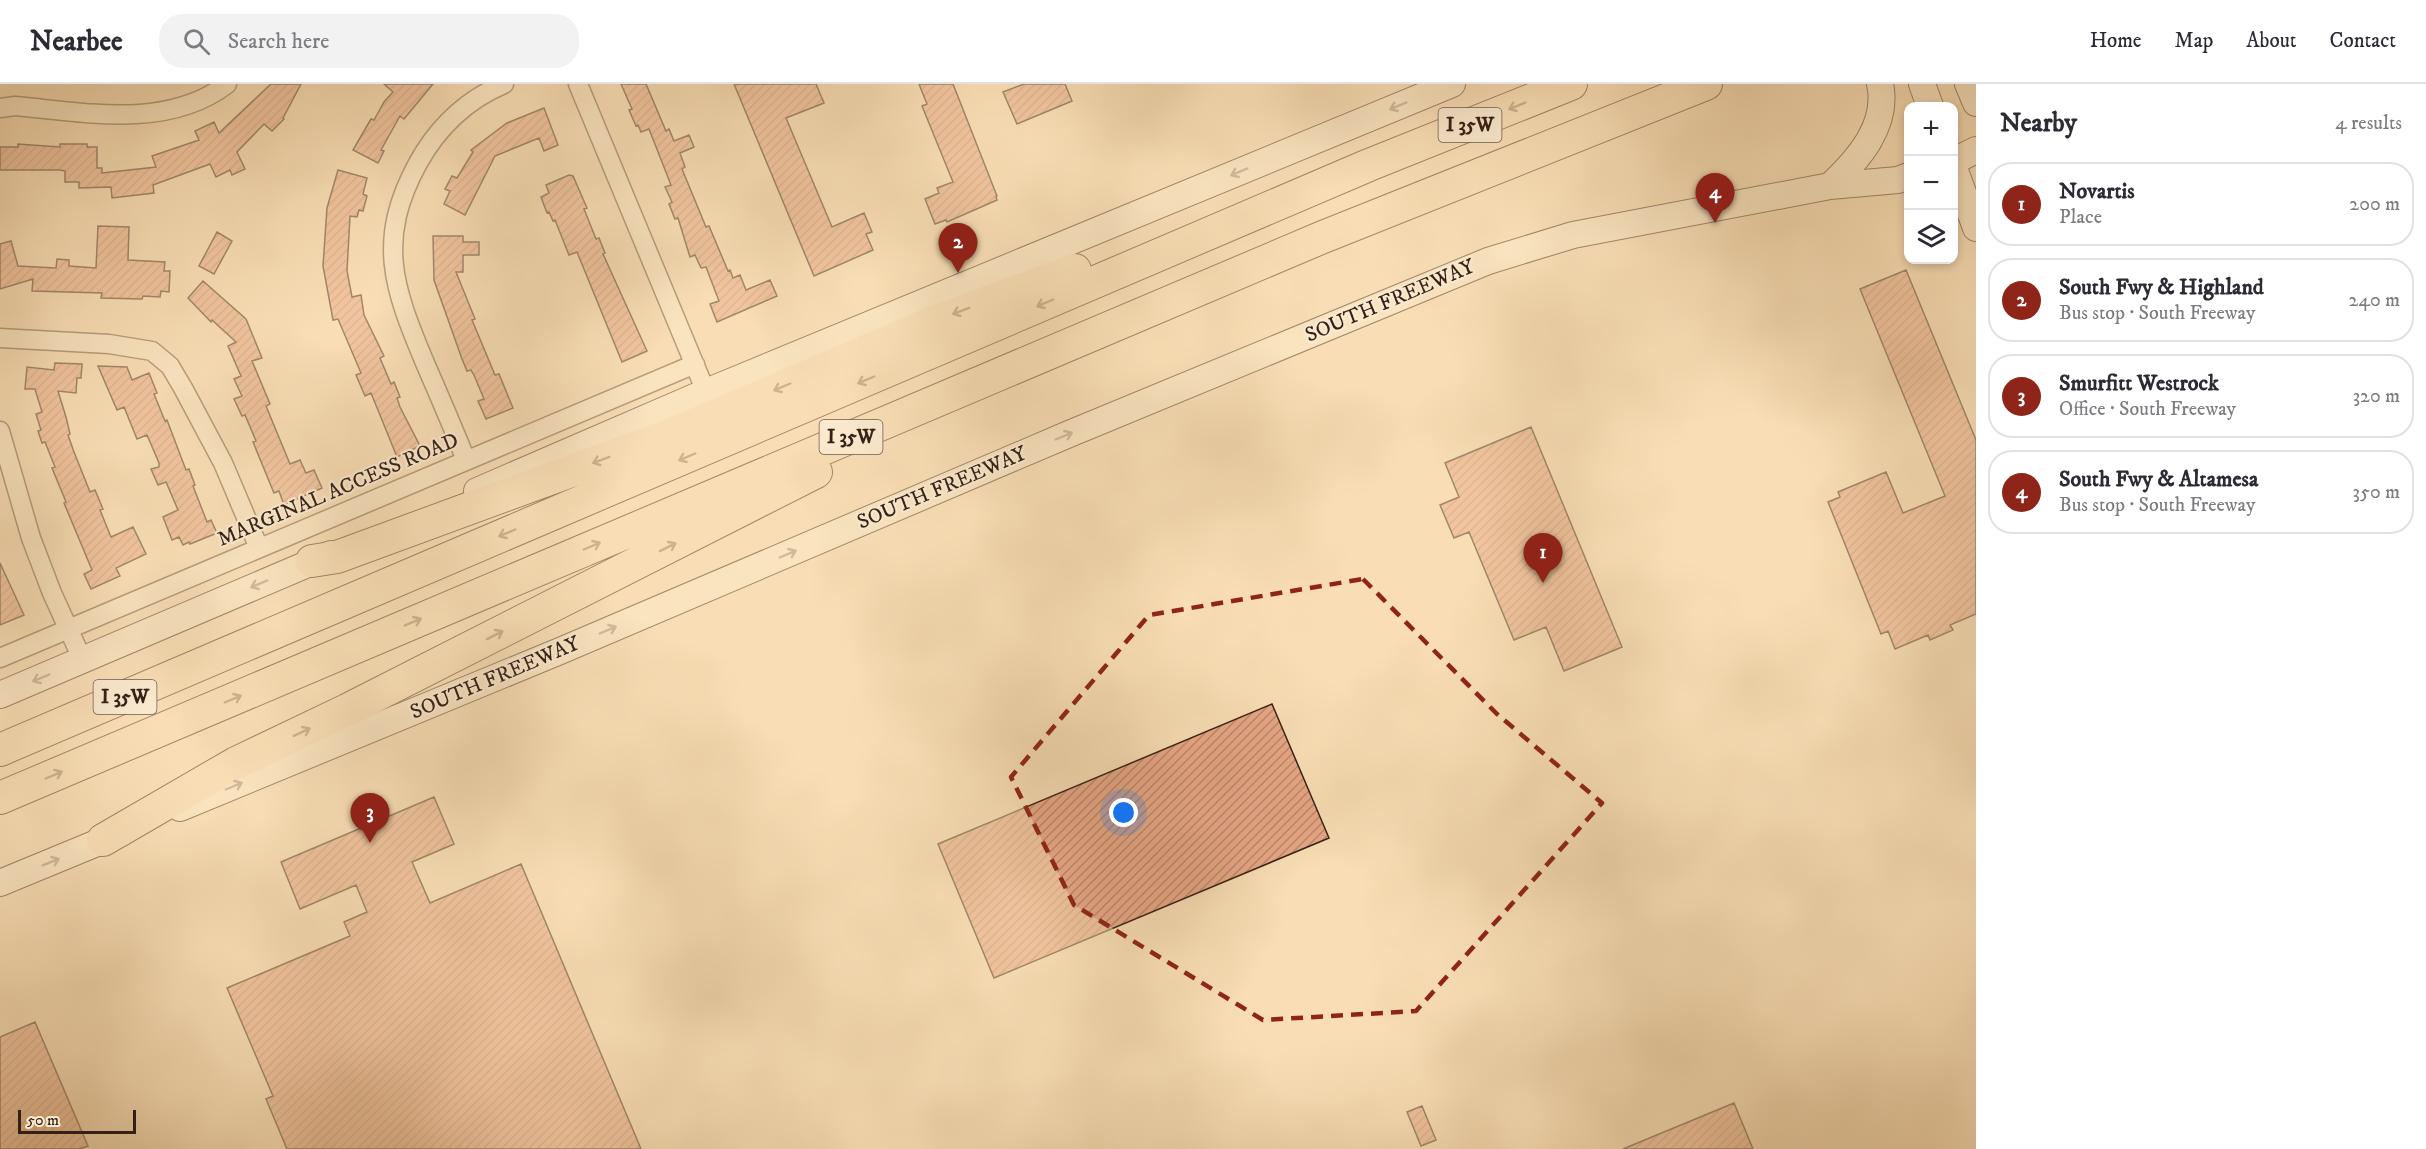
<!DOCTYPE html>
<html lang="en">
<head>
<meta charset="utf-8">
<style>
	body { margin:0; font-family:"IM FELL DW Pica",serif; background:#f2f2f3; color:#2b2b33 }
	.controls { position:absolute; right:18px; top:18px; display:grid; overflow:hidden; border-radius:12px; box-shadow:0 3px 9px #0003 }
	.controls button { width:54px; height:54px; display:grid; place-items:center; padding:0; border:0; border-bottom:2px solid #e1e1e2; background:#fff; color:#2b2b33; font:30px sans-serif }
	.scale { position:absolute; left:18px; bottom:15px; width:118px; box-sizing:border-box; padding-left:6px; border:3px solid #342017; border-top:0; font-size:16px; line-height:21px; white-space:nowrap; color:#342017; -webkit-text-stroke:4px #fbeacf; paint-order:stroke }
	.you { position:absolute; left:1124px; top:729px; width:21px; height:21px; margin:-15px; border:4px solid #fff; border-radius:50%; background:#1a73e8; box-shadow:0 0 0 9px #1a73e833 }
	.badge { display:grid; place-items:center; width:39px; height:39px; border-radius:50%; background:#8f2418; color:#fff; font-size:20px; font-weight:700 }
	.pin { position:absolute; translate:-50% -50px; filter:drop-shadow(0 2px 3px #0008) }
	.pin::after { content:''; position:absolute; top:32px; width:21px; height:18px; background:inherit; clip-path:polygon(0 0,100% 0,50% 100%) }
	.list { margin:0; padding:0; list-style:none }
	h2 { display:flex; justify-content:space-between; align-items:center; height:78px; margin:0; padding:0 24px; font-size:26px }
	h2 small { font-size:20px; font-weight:400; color:#7c7c81 }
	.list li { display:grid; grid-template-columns:39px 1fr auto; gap:18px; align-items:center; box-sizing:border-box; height:84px; margin:0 12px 12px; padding:0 12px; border:2px solid #e1e1e2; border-radius:24px }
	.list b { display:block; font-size:22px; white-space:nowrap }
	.list p { margin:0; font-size:20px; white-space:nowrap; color:#7c7c81 }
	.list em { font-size:20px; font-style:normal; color:#7c7c81 }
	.icon { flex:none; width:33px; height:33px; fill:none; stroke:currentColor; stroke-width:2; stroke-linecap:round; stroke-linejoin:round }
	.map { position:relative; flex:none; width:1976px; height:1065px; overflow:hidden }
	header { display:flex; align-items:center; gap:36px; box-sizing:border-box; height:84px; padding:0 30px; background:#fff; border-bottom:2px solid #e1e1e2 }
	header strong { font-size:28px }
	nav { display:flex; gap:33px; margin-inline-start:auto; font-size:21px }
	.search { width:420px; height:54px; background:#f2f2f3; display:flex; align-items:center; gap:15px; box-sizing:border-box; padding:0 21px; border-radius:24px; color:#7c7c81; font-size:22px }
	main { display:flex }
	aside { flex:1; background:#fff }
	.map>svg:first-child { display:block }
</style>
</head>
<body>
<header>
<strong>Nearbee</strong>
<div class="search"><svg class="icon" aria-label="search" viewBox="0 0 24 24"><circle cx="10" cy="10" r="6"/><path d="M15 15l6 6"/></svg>Search here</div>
<nav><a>Home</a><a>Map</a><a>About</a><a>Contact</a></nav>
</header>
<main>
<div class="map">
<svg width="1976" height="1065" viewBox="0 0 1976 1065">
	<defs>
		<pattern id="building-hatch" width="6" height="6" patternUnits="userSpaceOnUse" patternTransform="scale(1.5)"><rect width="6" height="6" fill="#e8a786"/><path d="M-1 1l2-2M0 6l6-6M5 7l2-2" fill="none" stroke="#bd886d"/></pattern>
	</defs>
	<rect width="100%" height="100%" fill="#f9deb5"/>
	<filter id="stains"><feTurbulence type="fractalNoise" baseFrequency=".00333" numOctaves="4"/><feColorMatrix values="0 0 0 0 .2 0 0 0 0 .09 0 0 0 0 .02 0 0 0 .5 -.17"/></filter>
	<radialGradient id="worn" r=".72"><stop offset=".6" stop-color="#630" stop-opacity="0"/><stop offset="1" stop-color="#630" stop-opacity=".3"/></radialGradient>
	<path fill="url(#building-hatch)" stroke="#342017" stroke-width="1.5" d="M 271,0 L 301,0 L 283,34 L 284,35 L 272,47 L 264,40 L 237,68 L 245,85 L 232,91 L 230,86 L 216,93 L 210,80 L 153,101 L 154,109 L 112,114 L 111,103 L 79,104 L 79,98 L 65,98 L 65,87 L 60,86 L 0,86 L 0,63 L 18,63 L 18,60 L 60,63 L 60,60 L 87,60 L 87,63 L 97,63 L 97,84 L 102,84 L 102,89 L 156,83 L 152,72 L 199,56 L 195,47 L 214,38 L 219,49 Z
		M 384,0 L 433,0 L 404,35 L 400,32 L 381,66 L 384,67 L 378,79 L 353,66 L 371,35 L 374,36 L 384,18 L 393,8 Z
		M 621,0 L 646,0 L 666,47 L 669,45 L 674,57 L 689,51 L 694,63 L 680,69 L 685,83 L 682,85 L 706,143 L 709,142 L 728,187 L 730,186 L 733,194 L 740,191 L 746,206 L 770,196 L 777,212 L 717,238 L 710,220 L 719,217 L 706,183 L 701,184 L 695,171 L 690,173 L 678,134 L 675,135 L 669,120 L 672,118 L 665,103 L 671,101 L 649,45 L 641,48 L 638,41 L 636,42 L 629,26 L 632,25 Z
		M 734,0 L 816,0 L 824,19 L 786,34 L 832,143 L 864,129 L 872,148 L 866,150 L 873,166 L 814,192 Z
		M 919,0 L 953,0 L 997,112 L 996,113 L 997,116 L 947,138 L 946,136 L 935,140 L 925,115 L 939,109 L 937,104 L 953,98 L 922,22 L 927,20 Z
		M 1024,0 L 1065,0 L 1072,17 L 1017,40 L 1003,8 Z
		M 544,24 L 558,61 L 544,67 L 539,54 L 495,72 L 465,131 L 444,120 L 450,107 L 445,105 L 452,92 L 457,94 L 473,68 L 471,66 L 507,39 Z
		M 338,86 L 367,94 L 363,110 L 367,112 L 363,127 L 359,126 L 357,133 L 350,132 L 347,187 L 352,213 L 361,211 L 364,231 L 384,272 L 380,274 L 391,300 L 394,298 L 400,313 L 397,314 L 400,323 L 420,362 L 397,373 L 371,309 L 365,312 L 356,291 L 361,289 L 338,235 L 333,236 L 323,182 L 327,124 Z
		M 569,91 L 573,92 L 587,124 L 584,125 L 596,155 L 599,154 L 605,169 L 603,170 L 647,267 L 622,278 L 577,168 L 569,171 L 555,136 L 553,137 L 549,128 L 547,129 L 541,113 L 549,109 L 546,101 Z
		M 98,142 L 129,143 L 128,176 L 165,178 L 164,187 L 170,187 L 169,208 L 161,207 L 160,213 L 143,212 L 142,215 L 101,214 L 102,209 L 32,207 L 33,195 L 0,205 L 0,160 L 11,157 L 18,182 L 56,184 L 57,175 L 69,176 L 69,182 L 96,184 Z
		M 217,148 L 232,157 L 214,190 L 199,182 Z
		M 433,152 L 463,152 L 463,158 L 479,158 L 479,171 L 463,171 L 463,188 L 456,188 L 475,235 L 472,236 L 495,291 L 499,290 L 513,324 L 486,335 L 478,317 L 484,315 L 474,291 L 471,286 L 467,287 L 462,275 L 434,196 Z
		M 1906,186 L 1976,356 L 1976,530 L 1950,541 L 1953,546 L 1930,556 L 1928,551 L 1895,565 L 1888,547 L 1881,550 L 1828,418 L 1840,413 L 1838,408 L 1886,388 L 1903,429 L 1945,412 L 1860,205 Z
		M 203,197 L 246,235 L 262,274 L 252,277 L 270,320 L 266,322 L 290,380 L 300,376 L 306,389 L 314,386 L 322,404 L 284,421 L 279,407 L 274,409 L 253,358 L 256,357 L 245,331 L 242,332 L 234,315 L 242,312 L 234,295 L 241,292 L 228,262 L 236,258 L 212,236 L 211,238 L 188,214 Z
		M 55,279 L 82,280 L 81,294 L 77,294 L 76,309 L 58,307 L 66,333 L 70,350 L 68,351 L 74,368 L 90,408 L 95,406 L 103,425 L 100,426 L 111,453 L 133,443 L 146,470 L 116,484 L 120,492 L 91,505 L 84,490 L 92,486 L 64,419 L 66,418 L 52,384 L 55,383 L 45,358 L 42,359 L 38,347 L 41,346 L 36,330 L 42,328 L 35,305 L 25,305 L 27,283 L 54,286 Z
		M 98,282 L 127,283 L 132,296 L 149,289 L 157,309 L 154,310 L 165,337 L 167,336 L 186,386 L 189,385 L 195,401 L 193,402 L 207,438 L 211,436 L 217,449 L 190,460 L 189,458 L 183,461 L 179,453 L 172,456 L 163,433 L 178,426 L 166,398 L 158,401 L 151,385 L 159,383 L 159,379 L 147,351 L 137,355 L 124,323 L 117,326 Z
		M 1531,343 L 1622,563 L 1564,587 L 1546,543 L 1514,556 L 1469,448 L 1454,454 L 1440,421 L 1459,413 L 1445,379 Z
		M 0,479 L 24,531 L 0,541 Z
		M 1272,620 L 1329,754 L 994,894 L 938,760 Z
		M 434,713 L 454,760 L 412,778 L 430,819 L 521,780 L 641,1065 L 287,1065 L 266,1015 L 273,1012 L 227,904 L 350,852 L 344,838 L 367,828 L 356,801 L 300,825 L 281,778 Z
		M 35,938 L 88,1062 L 79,1065 L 0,1065 L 0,953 Z
		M 1734,1019 L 1753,1065 L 1623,1065 Z
		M 1422,1022 L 1436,1056 L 1421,1062 L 1407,1028 Z"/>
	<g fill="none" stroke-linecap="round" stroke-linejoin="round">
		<g stroke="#65503e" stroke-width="21">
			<path id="street" d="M 578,0 L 706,308
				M 0,24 L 15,22 C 83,28 167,46 227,0
				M 0,254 L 109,260 L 152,267 L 170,282 L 183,304 L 223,379 L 259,464
				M 0,347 L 31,454 L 52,509 L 83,577
				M 466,376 C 453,344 439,311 425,279 C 393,203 376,156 418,79 C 438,43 466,16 504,0
				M 0,574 L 695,280"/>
		</g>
		<g stroke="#342017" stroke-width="28">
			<path id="secondary" d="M 1922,0 L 1930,22
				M 1968,0 L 1976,19
				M 1954,77 L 1976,66
				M 1954,84 L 1976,144
				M 1830,102 C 1858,76 1889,41 1880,0
				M 477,407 L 706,308 L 1452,0
				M 0,611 L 331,470
				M 180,724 L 560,567 L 1069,350 L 1488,177 L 1573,151 L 1830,102 L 1898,96 L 1908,92
				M 0,799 L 121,749"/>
		</g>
		<g stroke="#342017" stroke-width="34">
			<path id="highway" d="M 312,477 L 337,473 L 672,350 L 936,237 L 1075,186
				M 0,666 L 1369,81 L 1571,0
				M 0,714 L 1323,153 L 1706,0
				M 103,756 L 236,679 L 347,626 L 816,388"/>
		</g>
		<use href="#street" stroke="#fbeacf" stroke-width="18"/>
		<use href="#secondary" stroke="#fbeacf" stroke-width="26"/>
		<use href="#highway" stroke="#f9deb5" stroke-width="32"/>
	</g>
	<defs><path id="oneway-shaft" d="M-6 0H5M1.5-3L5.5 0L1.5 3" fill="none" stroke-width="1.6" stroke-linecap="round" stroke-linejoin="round" transform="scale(1.5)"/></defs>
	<g stroke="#a18f7c">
		<use href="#oneway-shaft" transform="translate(1398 22) rotate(157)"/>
		<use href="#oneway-shaft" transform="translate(1239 88) rotate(157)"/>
		<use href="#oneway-shaft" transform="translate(1064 352) rotate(-23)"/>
		<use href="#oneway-shaft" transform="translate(788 470) rotate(-23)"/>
		<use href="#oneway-shaft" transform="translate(259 500) rotate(157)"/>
		<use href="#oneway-shaft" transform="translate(608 546) rotate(-23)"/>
		<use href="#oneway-shaft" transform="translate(41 594) rotate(157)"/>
		<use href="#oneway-shaft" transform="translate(234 702) rotate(-23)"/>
		<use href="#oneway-shaft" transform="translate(51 778) rotate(-22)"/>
	</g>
	<g stroke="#967f66">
		<use href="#oneway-shaft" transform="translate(1517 22) rotate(158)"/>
		<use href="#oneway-shaft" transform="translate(1045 219) rotate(157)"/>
		<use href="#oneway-shaft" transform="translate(961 227) rotate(159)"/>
		<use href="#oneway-shaft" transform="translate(866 296) rotate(157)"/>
		<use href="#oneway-shaft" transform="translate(782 303) rotate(157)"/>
		<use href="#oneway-shaft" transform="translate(687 373) rotate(157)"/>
		<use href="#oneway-shaft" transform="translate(601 376) rotate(160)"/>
		<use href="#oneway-shaft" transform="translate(507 449) rotate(157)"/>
		<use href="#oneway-shaft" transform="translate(592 462) rotate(-23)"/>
		<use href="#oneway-shaft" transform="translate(668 463) rotate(-27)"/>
		<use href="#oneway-shaft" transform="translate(413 538) rotate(-23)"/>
		<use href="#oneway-shaft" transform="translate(495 551) rotate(-27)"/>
		<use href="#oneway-shaft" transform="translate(233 615) rotate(-23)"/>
		<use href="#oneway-shaft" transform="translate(302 648) rotate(-25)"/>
		<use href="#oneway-shaft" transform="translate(54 691) rotate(-23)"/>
	</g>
	<path d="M0 0H1976V1065H0ZM 1363,495 L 1497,630 L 1602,719 L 1416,927 L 1263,936 L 1074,821 L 1011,693 L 1149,531 Z" fill="#f9deb5" fill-opacity=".55" fill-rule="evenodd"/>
	<path fill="none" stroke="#8f2418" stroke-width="4.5" stroke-dasharray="12 8" stroke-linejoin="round" d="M 1363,495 L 1497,630 L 1602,719 L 1416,927 L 1263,936 L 1074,821 L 1011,693 L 1149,531 Z"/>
	<g text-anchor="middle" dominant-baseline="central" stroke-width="4.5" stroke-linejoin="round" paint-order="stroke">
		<g fill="#fbeacf" stroke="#705d4e" stroke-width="1.5">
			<rect x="1438.5" y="24" width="63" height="34" rx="4.5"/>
			<rect x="819.5" y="336" width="63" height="34" rx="4.5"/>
			<rect x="93.5" y="596" width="63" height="34" rx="4.5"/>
		</g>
		<g font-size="20" font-weight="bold" fill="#342017">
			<text x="1470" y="41">I 35W</text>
			<text x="851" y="353">I 35W</text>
			<text x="125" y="613">I 35W</text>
		</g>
		<g font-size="21" fill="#342017" stroke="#fbeacf">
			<text transform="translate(1390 217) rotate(-23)">SOUTH FREEWAY</text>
			<text transform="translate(942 404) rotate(-23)">SOUTH FREEWAY</text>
			<text transform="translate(338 406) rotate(-23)">MARGINAL ACCESS ROAD</text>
			<text transform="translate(495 594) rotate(-23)">SOUTH FREEWAY</text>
		</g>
	</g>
	<rect width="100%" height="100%" filter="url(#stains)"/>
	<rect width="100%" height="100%" fill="url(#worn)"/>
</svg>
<div class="controls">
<button>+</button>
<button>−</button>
<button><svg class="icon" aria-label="layers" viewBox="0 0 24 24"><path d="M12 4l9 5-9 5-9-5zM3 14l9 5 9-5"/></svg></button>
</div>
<div class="scale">50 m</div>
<div class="you"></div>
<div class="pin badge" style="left:1543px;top:499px">1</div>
<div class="pin badge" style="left:958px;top:189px">2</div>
<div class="pin badge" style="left:370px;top:759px">3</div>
<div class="pin badge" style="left:1715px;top:139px">4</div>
</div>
<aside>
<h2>Nearby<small>4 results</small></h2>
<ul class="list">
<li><span class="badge">1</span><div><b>Novartis</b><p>Place</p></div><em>200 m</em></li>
<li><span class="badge">2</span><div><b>South Fwy &amp; Highland</b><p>Bus stop · South Freeway</p></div><em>240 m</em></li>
<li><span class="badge">3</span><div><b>Smurfitt Westrock</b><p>Office · South Freeway</p></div><em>320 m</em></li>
<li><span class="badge">4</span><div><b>South Fwy &amp; Altamesa</b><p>Bus stop · South Freeway</p></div><em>350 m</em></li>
</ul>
</aside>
</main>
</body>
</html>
